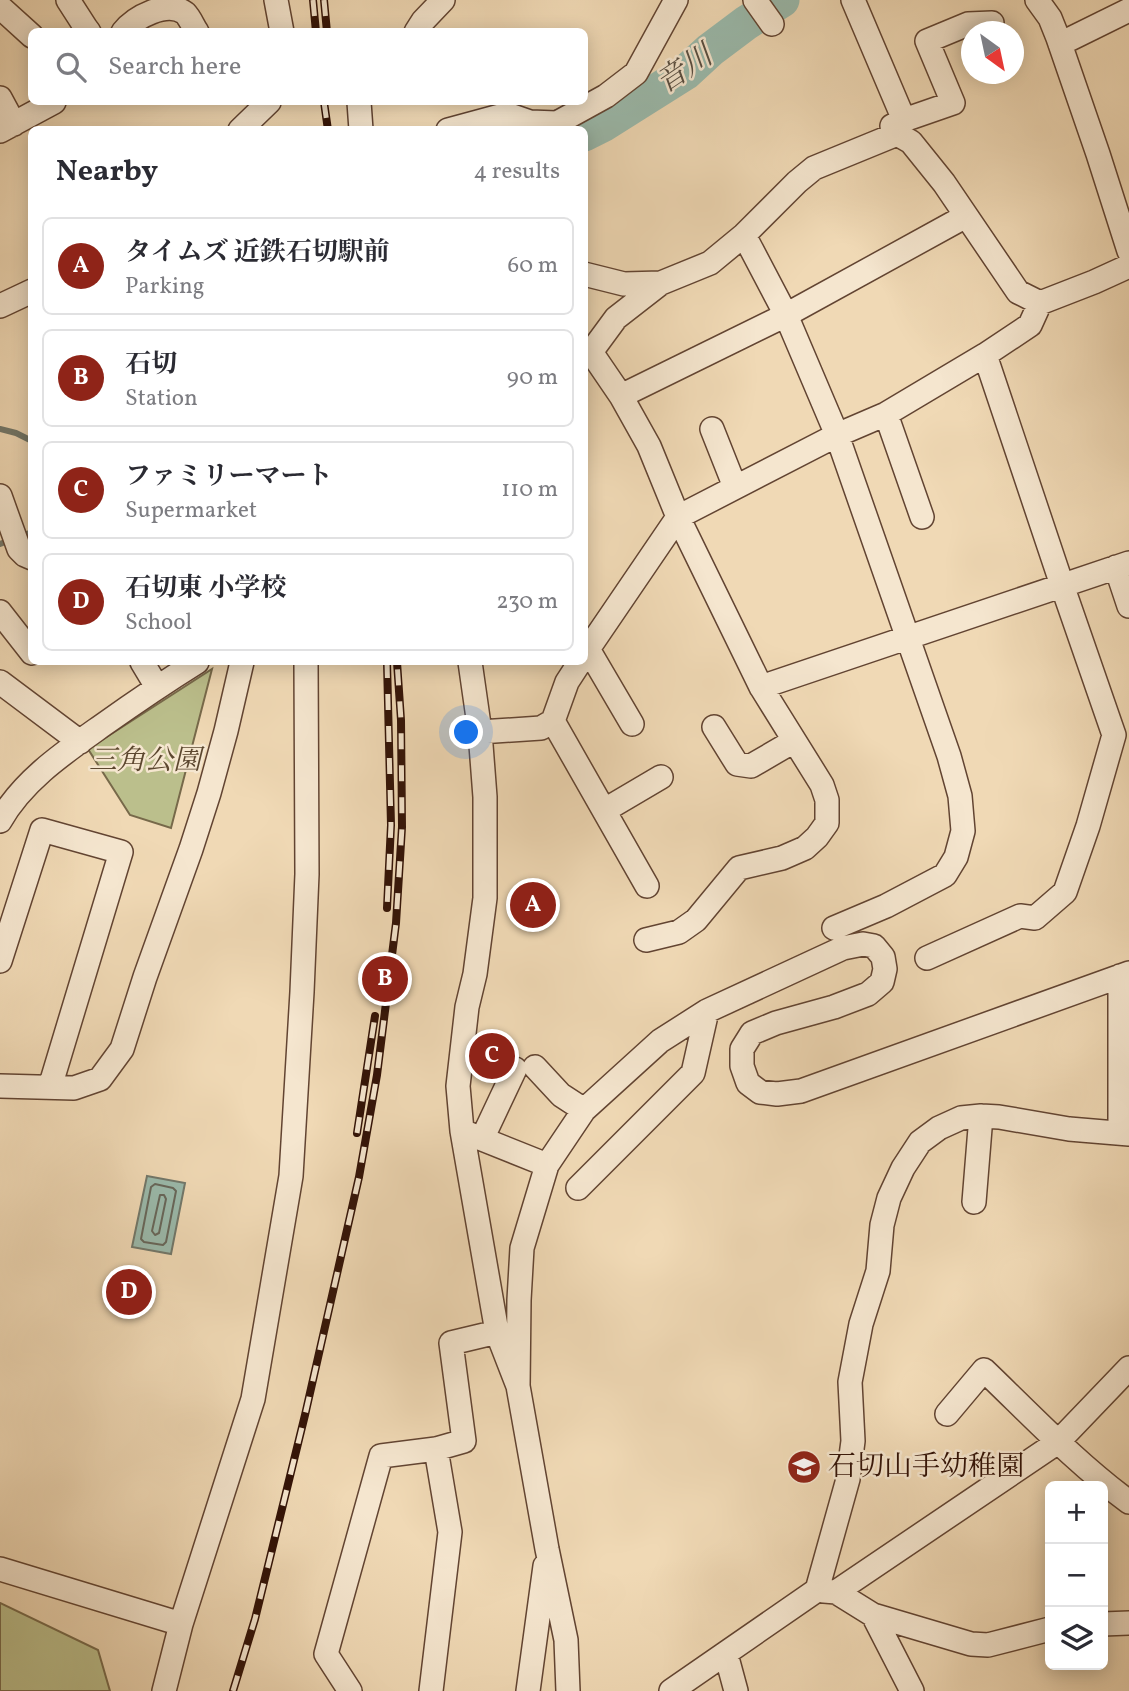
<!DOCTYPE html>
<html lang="en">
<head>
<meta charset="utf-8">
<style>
	body { margin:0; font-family:Vollkorn,"Noto Serif JP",serif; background:#f7f7f7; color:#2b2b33 }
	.controls { position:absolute; right:21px; bottom:21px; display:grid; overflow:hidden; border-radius:10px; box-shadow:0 4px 18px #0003 }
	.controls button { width:63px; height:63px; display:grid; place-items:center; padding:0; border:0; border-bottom:2px solid #e1e1e2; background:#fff; color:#2b2b33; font:35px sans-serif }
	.compass { position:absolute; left:961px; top:21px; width:63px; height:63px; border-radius:50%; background:#fff; box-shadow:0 4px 18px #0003; rotate:147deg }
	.you { position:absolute; left:467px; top:733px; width:24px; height:24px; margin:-18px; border:5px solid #fff; border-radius:50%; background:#1a73e8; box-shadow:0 0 0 10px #1a73e833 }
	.badge { display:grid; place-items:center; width:46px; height:46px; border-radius:50%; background:#8f2418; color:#fff; font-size:23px; font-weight:700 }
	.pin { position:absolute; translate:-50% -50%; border:4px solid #fff; box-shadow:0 2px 7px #0006 }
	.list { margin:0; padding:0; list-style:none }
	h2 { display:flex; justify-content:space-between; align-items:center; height:91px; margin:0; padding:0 28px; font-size:30px }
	h2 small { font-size:23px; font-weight:400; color:#7c7c81 }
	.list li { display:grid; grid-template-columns:46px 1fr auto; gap:21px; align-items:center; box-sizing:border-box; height:98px; margin:0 14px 14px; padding:0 14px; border:2px solid #e1e1e2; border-radius:10px }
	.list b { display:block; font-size:26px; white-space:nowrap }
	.list p { margin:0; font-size:23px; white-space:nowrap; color:#7c7c81 }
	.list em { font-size:23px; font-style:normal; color:#7c7c81 }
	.icon { flex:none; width:38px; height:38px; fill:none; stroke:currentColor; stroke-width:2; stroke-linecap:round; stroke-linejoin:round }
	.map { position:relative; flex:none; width:1129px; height:1691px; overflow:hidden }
	.search { position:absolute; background:#fff; box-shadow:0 4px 18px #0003; left:28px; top:28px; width:560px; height:77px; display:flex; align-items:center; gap:18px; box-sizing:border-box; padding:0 24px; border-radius:10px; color:#7c7c81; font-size:26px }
	.panel { position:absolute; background:#fff; box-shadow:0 4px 18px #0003; left:28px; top:126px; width:560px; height:539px; border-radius:10px }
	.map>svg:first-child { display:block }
</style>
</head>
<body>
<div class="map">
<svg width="1129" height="1691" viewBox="0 0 1129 1691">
	<rect width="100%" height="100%" fill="#f0d9b5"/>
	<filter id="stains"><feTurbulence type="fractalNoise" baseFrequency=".00286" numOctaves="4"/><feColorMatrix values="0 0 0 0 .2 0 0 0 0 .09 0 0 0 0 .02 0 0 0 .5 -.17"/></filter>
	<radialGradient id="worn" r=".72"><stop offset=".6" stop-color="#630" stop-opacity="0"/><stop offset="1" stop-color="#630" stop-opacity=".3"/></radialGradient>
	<path fill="#bbbf8c" stroke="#77694a" stroke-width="2" d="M 212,669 L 171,828 L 130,815 L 88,749 Z
		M 0,1603 L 98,1650 L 110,1691 L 0,1691 Z"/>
	<path fill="#9abaac" stroke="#71776a" stroke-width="2" d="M 147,1176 L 185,1183 L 171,1254 L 132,1247 Z"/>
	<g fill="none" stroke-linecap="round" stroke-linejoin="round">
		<path stroke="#66665a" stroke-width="2" d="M 155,1184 L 173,1188 L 176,1191 L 166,1242 L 163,1245 L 144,1242 L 141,1239 L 151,1187 Z
			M 160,1195 L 164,1195 L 166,1199 L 159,1233 L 155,1235 L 152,1231 Z"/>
		<path stroke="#71776a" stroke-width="6" d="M 0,429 L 16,433 L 32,441
			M 0,544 L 32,532"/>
		<path stroke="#9abaac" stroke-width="35" d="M 584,134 L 604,124 L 685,73 L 710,50 L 746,23 L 782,0"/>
		<g stroke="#624432" stroke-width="26">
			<path id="minor" d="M 68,0 L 86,28 L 89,32
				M 276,0 L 282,32
				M 755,0 L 772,24
				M 853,0 L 904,120 L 892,126
				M 1037,0 L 1050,18 L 1058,38 L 1098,154 L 1129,251
				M 0,7 L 32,36
				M 123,32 C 135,17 167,0 185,13 C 190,18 193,26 197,32
				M 416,32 L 423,21 L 443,0
				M 1060,44 L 1129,10
				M 0,98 L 14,124
				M 359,102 L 361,130
				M 904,120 L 953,103 L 927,41 L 968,24 L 992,23
				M 240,130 L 269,102
				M 448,130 L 507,114 L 530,122 L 557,123 L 606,96 L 636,73 L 676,0
				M 0,131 L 54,102
				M 744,235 L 786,315 L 837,435 L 949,756 L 960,796 L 963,831 L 956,857 L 945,875 L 886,906 L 834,928
				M 584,274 L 624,284 L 661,283
				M 0,306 L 32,291
				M 591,352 L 621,396 L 649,446 L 678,517 L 761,687 L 822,785 L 827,800 L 827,823 L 817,837 L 805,848 L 782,858 L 739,868 L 696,920 L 679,932 L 646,940
				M 584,354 L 591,352 L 616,318 L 661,283 L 710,263 L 744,235 L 797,182 L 814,168 L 897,134 L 911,142 L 944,183 L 1018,292 L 1040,303 L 1094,282 L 1129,266
				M 621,396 L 786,315 L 966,216
				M 886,414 L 922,517
				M 712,429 L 735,487
				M 0,496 L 19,549 L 25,555 L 32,558
				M 1116,567 L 1129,606
				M 0,612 L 32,653
				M 588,649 L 632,724
				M 584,655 L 678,517 L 837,435 L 886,414 L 985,355 L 1030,325 L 1040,303
				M 142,662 L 157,687
				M 470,662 L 480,732 L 485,797 L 485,898 L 475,974 L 467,1007 L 458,1086 L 462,1131 L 497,1332 L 518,1386 L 547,1549 L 566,1640 L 568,1691
				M 0,682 L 80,742
				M 761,687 L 1129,563
				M 553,721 L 647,886
				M 714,727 L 737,764 L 751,766 L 794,741
				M 480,732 L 541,728 L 553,721 L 567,682 L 580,662
				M 605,810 L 661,777
				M 0,821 C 23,780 65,752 103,725 C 134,703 165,682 197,662
				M 927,958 L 1020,916 L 1035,918 L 1065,892 L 1088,826 L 1114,735 L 1062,585 L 985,355
				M 0,961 L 42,830 L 121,852 L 50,1087
				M 535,1067 L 561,1095 L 584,1110
				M 0,1086 L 74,1088 L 100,1079 L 122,1049 L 145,977 L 191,849 L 209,793 L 226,731 L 242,662
				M 462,1131 L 547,1165
				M 1120,1133 L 1120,976
				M 482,1139 L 515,1069
				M 578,1188 L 693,1073 L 707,1011
				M 974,1202 L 981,1116
				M 518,1386 L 519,1300 L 522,1248 L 547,1165 L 584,1110 L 660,1041 L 707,1011 L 843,948 L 863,944 L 874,946 L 883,957 L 885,969 L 882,982 L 868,994 L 834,1007 L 776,1023 L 752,1033 L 742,1049 L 742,1066 L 748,1083 L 760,1092 L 777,1094 L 801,1091 L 1129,973
				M 947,1414 L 984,1370 C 1031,1415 1076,1463 1129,1502
				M 0,1569 L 181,1624
				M 824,1591 L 836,1592 L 873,1615 L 971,1644 L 988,1645 L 1050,1629
				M 836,1592 L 1058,1442 L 1129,1368
				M 873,1615 L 912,1691
				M 1103,1624 L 1129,1623
				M 726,1654 L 736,1691
				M 164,1691 L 181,1624 L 253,1399 L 291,1176 L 302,992 L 307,874 L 306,662
				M 350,1691 L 326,1654 L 381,1456 L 436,1449 L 464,1441 L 451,1343 L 497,1332
				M 431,1691 L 450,1532 L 436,1449
				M 528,1691 L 545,1566
				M 671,1691 L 817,1590 L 848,1479 L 853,1441 L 850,1382 L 861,1324 L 878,1271 L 882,1225 L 889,1198 L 903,1168 L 920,1142 L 939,1128 L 961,1118 L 981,1116 L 999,1117 L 1069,1129 L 1129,1134"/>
		</g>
		<use href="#minor" stroke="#f5e6cf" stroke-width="23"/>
		<g stroke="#331307" stroke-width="8">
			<path id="rail" d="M 313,0 L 316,32
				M 324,0 L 327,32
				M 324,102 L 328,130
				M 387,662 L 391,825 L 387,908
				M 357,1133 L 375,1016
				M 233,1691 L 255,1619 L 305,1415 L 359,1177 L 377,1075 L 396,923 L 402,827 L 401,720 L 397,662"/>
		</g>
		<use href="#rail" stroke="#f5e6cf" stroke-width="5" stroke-dasharray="16" stroke-linecap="butt"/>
	</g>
	<defs>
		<g id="school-disc" transform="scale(1.75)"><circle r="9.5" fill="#8f2418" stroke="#f5e6cf"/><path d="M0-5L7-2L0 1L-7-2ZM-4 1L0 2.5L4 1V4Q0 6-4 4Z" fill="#fff"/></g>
	</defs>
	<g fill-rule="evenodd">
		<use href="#school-disc" x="804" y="1467"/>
	</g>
	<g text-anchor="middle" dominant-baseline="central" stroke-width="5" stroke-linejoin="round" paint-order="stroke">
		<g font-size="28" font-style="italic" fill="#5c472f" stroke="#f5e6cf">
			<text x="145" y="761">三角公園</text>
		</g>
		<g font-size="28" fill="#331307" stroke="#f5e6cf" text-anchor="start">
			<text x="828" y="1467">石切山手幼稚園</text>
		</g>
		<g font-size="30" font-style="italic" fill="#574d41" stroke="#f5e6cf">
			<text transform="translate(685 70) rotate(-34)">音川</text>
		</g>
	</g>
	<rect width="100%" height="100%" filter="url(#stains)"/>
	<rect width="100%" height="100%" fill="url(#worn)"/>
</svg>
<div class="controls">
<button>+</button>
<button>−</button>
<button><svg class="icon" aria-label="layers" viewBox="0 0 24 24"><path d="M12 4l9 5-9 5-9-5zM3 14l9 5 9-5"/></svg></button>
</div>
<svg class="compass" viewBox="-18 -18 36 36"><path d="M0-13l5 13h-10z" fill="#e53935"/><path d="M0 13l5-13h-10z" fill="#7c7c81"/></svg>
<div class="you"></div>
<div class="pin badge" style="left:533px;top:905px">A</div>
<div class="pin badge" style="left:385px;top:979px">B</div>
<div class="pin badge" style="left:492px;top:1056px">C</div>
<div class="pin badge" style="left:129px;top:1292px">D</div>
<div class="search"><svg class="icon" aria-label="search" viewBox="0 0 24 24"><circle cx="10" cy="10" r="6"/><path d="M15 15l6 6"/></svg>Search here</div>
<section class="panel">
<h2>Nearby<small>4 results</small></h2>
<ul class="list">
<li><span class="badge">A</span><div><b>タイムズ 近鉄石切駅前</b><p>Parking</p></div><em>60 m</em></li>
<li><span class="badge">B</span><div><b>石切</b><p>Station</p></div><em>90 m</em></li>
<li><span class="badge">C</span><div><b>ファミリーマート</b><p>Supermarket</p></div><em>110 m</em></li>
<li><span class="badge">D</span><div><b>石切東 小学校</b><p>School</p></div><em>230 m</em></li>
</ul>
</section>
</div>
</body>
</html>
